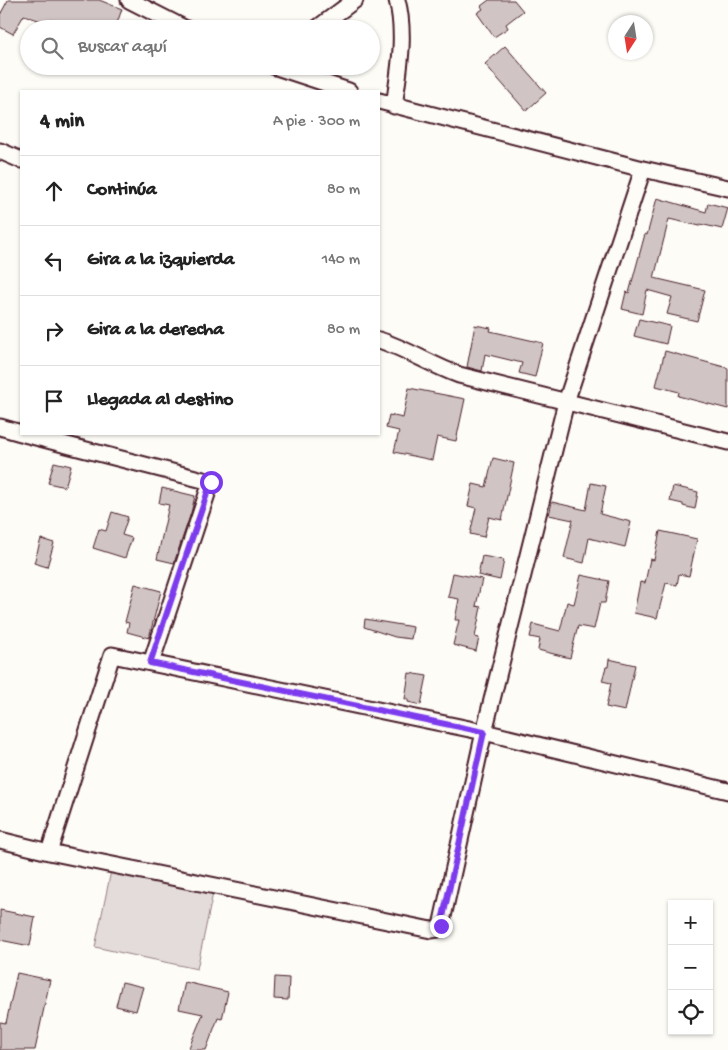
<!DOCTYPE html>
<html lang="es">
<head>
<meta charset="utf-8">
<style>
	body { margin:0; font-family:"Gochi Hand",sans-serif; background:#f6f6f6; color:#222 }
	.controls { position:absolute; right:15px; bottom:15px; display:grid; overflow:hidden; border-radius:0px; box-shadow:0 1px 4px #0004 }
	.controls button { width:45px; height:45px; display:grid; place-items:center; padding:0; border:0; border-bottom:1px solid #e0e0e0; background:#fff; color:#222; font:25px sans-serif }
	.compass { position:absolute; left:608px; top:15px; width:45px; height:45px; border-radius:50%; background:#fff; box-shadow:0 1px 4px #0004; rotate:192deg }
	.stop { position:absolute; width:15px; height:15px; margin:-11px; border:4px solid #7c3aed; border-radius:50%; background:#fff }
	.stop.end { background:#7c3aed; border-color:#fff; box-shadow:0 1px 5px #0008 }
	.list { margin:0; padding:0; list-style:none }
	h2 { display:flex; justify-content:space-between; align-items:center; height:65px; margin:0; padding:0 20px; font-size:21px }
	h2 small { font-size:16px; font-weight:400; color:#767676 }
	.list li { display:grid; grid-template-columns:32px 1fr auto; gap:15px; align-items:center; box-sizing:border-box; height:70px; padding:0 20px; border-top:1px solid #e0e0e0 }
	.list b { display:block; font-size:19px; white-space:nowrap }
	.list em { font-size:16px; font-style:normal; color:#767676 }
	.icon { flex:none; width:28px; height:28px; fill:none; stroke:currentColor; stroke-width:2; stroke-linecap:round; stroke-linejoin:round }
	.map { position:relative; flex:none; width:728px; height:1050px; overflow:hidden }
	.search { position:absolute; background:#fff; box-shadow:0 1px 4px #0004; left:20px; top:20px; width:360px; height:55px; display:flex; align-items:center; gap:12px; box-sizing:border-box; padding:0 18px; border-radius:28px; color:#767676; font-size:19px }
	.panel { position:absolute; background:#fff; box-shadow:0 1px 4px #0004; left:20px; top:90px; width:360px; height:345px; border-radius:0px }
	.map>svg:first-child { display:block }
</style>
</head>
<body>
<div class="map">
<svg width="728" height="1050" viewBox="0 0 728 1050">
	<rect width="100%" height="100%" fill="#fdfcf7"/>
	<filter id="ink" filterUnits="userSpaceOnUse"><feTurbulence type="fractalNoise" baseFrequency=".02" numOctaves="2"/><feDisplacementMap in="SourceGraphic" scale="10" xChannelSelector="R" yChannelSelector="G"/><feConvolveMatrix kernelMatrix="1 2 1 2 8 2 1 2 1" color-interpolation-filters="sRGB"/></filter>
	<g filter="url(#ink)">
		<path fill="#e3dcda" stroke="#967e82" d="M 111,871 L 213,893 L 197,969 L 95,947 Z"/>
		<path fill="#d0c5c4" stroke="#4a1f2b" d="M 8,0 L 99,0 L 122,9 L 115,29 L 76,29 L 51,20 L 49,24 L 24,15 L 13,34 L 0,27 L 0,15 Z
			M 489,0 L 514,0 L 523,11 L 506,24 L 508,28 L 494,37 L 477,13 L 483,9 L 481,6 Z
			M 505,46 L 546,93 L 526,111 L 485,64 Z
			M 657,198 L 706,212 L 708,203 L 728,208 L 722,229 L 700,224 L 700,226 L 669,219 L 654,278 L 705,290 L 697,321 L 667,314 L 672,297 L 647,290 L 642,314 L 622,309 L 626,292 L 629,293 L 645,234 L 647,235 Z
			M 639,319 L 670,326 L 666,344 L 634,336 Z
			M 475,325 L 491,328 L 490,331 L 543,343 L 535,377 L 519,373 L 522,363 L 485,354 L 482,371 L 467,367 Z
			M 665,351 L 728,368 L 728,409 L 678,396 L 679,392 L 656,386 Z
			M 409,388 L 465,399 L 456,441 L 437,437 L 432,460 L 394,452 L 399,431 L 386,428 L 389,415 L 403,418 Z
			M 493,458 L 514,463 L 502,520 L 489,517 L 484,537 L 470,534 L 476,508 L 468,506 L 473,484 L 486,487 Z
			M 54,462 L 71,466 L 65,487 L 48,483 Z
			M 591,483 L 606,486 L 600,514 L 631,522 L 625,547 L 589,538 L 584,563 L 564,558 L 573,520 L 549,515 L 552,502 L 586,510 Z
			M 673,486 L 698,492 L 695,509 L 683,506 L 683,504 L 670,501 Z
			M 162,488 L 195,496 L 191,513 L 174,563 L 157,559 L 169,505 L 159,503 Z
			M 112,512 L 128,517 L 122,535 L 132,538 L 125,558 L 93,548 L 99,529 L 106,531 Z
			M 660,531 L 697,539 L 689,576 L 679,574 L 677,585 L 666,583 L 657,618 L 634,613 L 640,582 L 645,583 L 650,559 L 654,560 Z
			M 41,539 L 54,543 L 47,567 L 34,563 Z
			M 482,556 L 504,560 L 500,580 L 478,575 Z
			M 453,573 L 482,579 L 476,606 L 481,607 L 475,637 L 479,638 L 476,651 L 453,645 L 459,620 L 455,620 L 459,599 L 448,597 Z
			M 581,575 L 609,581 L 605,603 L 600,603 L 594,629 L 578,626 L 570,658 L 538,650 L 540,639 L 530,637 L 533,624 L 560,631 L 567,602 L 574,604 Z
			M 135,584 L 161,591 L 149,638 L 127,632 L 129,623 L 125,622 Z
			M 365,619 L 413,627 L 411,639 L 395,637 L 364,627 Z
			M 609,659 L 635,665 L 625,711 L 606,707 L 611,683 L 602,681 L 606,667 L 608,667 Z
			M 409,673 L 427,676 L 421,705 L 408,702 L 408,699 L 405,699 Z
			M 0,910 L 35,917 L 30,946 L 0,940 Z
			M 17,973 L 50,980 L 35,1050 L 0,1050 L 0,1022 L 6,1023 Z
			M 275,977 L 289,978 L 288,1000 L 274,999 Z
			M 122,982 L 143,987 L 136,1011 L 116,1006 Z
			M 185,982 L 228,992 L 222,1019 L 218,1018 L 206,1050 L 188,1050 L 203,1014 L 179,1009 Z"/>
		<g fill="none" stroke-linecap="round" stroke-linejoin="round">
			<g stroke="#4a1f2b" stroke-width="19">
				<path id="street" d="M 129,0 L 186,29
					M 316,29 L 355,0
					M 273,66 L 349,91
					M 379,101 L 643,169 L 728,188
					M 394,106 C 399,71 406,34 397,0
					M 0,151 L 21,160
					M 379,340 C 407,349 431,365 459,375 L 728,442
					M 0,427 L 21,433
					M 24,434 L 211,482 L 151,663
					M 0,840 L 49,852 L 431,930 L 438,929 L 441,926 L 484,732 L 566,402 L 643,169
					M 49,852 L 112,655 L 484,732 L 728,791"/>
			</g>
			<use href="#street" stroke="#fdfcf7" stroke-width="15"/>
		</g>
	</g>
	<g fill="none" stroke-linecap="round" stroke-linejoin="round" filter="url(#ink)">
		<path stroke="#7c3aed" stroke-width="6" d="M 211,482 L 150,663 L 484,732 L 441,926"/>
	</g>
</svg>
<div class="controls">
<button>+</button>
<button>−</button>
<button><svg class="icon" aria-label="locate" viewBox="0 0 24 24"><circle cx="12" cy="12" r="6"/><path d="M12 2v4M12 18v4M2 12h4M18 12h4"/></svg></button>
</div>
<svg class="compass" viewBox="-18 -18 36 36"><path d="M0-13l5 13h-10z" fill="#e53935"/><path d="M0 13l5-13h-10z" fill="#767676"/></svg>
<div class="stop" style="left:211px;top:482px"></div>
<div class="stop end" style="left:441px;top:926px"></div>
<div class="search"><svg class="icon" aria-label="search" viewBox="0 0 24 24"><circle cx="10" cy="10" r="6"/><path d="M15 15l6 6"/></svg>Buscar aquí</div>
<section class="panel">
<h2>4 min<small>A pie · 300 m</small></h2>
<ul class="list">
<li><svg class="icon" aria-label="ahead" viewBox="0 0 24 24"><path d="M12 20V5M6 11l6-6 6 6"/></svg><div><b>Continúa</b></div><em>80 m</em></li>
<li><svg class="icon" aria-label="left" viewBox="0 0 24 24"><path d="M17 20v-9H6M10 6l-5 5 5 5"/></svg><div><b>Gira a la izquierda</b></div><em>140 m</em></li>
<li><svg class="icon" aria-label="right" viewBox="0 0 24 24"><path d="M7 20v-9h11M14 6l5 5-5 5"/></svg><div><b>Gira a la derecha</b></div><em>80 m</em></li>
<li><svg class="icon" aria-label="arrive" viewBox="0 0 24 24"><path d="M6 21V4h12l-3 4 3 4H6"/></svg><div><b>Llegada al destino</b></div></li>
</ul>
</section>
</div>
</body>
</html>
